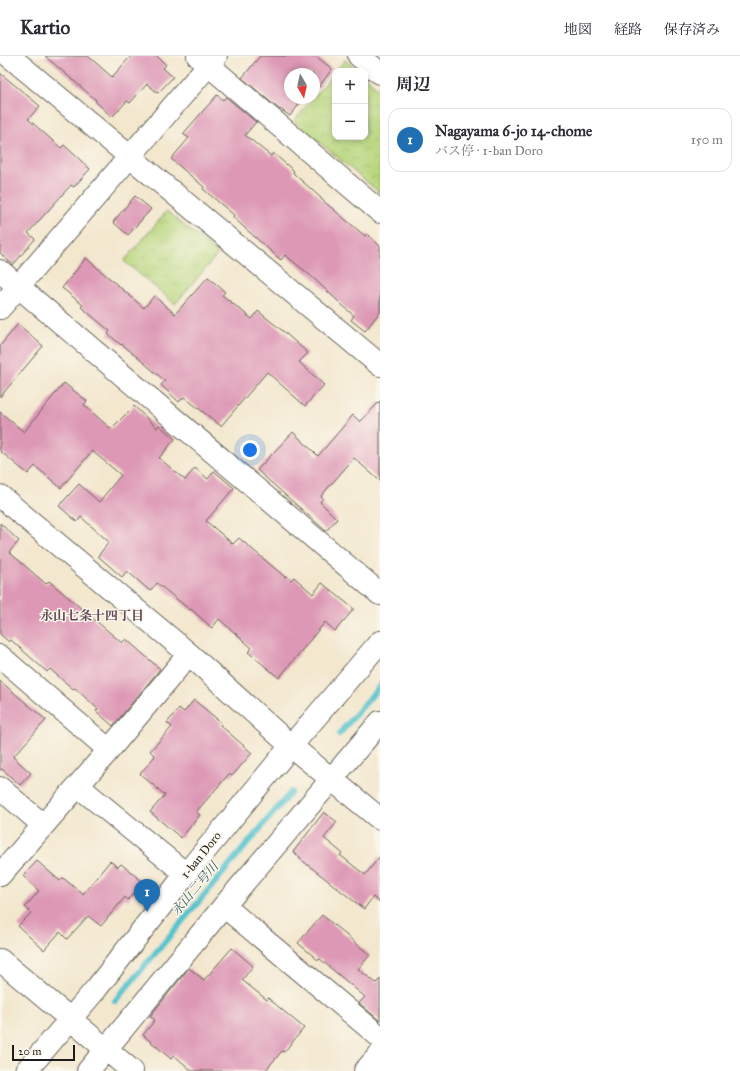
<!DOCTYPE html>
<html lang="ja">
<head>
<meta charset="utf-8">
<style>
	body { margin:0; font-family:"IM FELL Great Primer","Noto Serif JP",serif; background:#f7f7f7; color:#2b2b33 }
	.controls { position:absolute; right:12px; top:12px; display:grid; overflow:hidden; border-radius:8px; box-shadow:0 2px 6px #0003 }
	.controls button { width:36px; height:36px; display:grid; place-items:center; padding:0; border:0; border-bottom:1px solid #e1e1e2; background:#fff; color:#2b2b33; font:20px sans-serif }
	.compass { position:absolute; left:284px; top:12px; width:36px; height:36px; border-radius:50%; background:#fff; box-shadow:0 2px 6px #0003; rotate:171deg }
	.scale { position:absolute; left:12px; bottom:10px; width:63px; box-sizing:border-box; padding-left:4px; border:2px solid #1c1c1c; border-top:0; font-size:11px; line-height:14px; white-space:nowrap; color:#1c1c1c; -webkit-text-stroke:3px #fbf7ec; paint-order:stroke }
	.you { position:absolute; left:250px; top:394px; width:14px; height:14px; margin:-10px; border:3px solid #fff; border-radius:50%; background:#1a73e8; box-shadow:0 0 0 6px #1a73e833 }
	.badge { display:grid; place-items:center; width:26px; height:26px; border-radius:50%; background:#1f6fb2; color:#fff; font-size:13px; font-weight:700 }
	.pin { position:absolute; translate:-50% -33px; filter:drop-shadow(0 1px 2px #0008) }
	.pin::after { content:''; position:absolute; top:21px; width:14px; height:12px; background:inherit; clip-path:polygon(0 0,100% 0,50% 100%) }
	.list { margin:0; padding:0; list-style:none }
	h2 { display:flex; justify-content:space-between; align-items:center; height:52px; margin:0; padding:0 16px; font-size:17px }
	h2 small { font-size:13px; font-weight:400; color:#7c7c81 }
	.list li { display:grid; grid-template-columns:26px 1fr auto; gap:12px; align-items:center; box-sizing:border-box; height:64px; margin:0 8px 8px; padding:0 8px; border:1px solid #e1e1e2; border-radius:12px }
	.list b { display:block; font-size:15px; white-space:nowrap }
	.list p { margin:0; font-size:13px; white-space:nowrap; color:#7c7c81 }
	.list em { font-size:13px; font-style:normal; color:#7c7c81 }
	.map { position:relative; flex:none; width:380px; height:1015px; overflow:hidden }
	header { display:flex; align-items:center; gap:24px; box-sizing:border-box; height:56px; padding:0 20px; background:#fff; border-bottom:1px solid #e1e1e2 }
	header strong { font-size:19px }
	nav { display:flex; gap:22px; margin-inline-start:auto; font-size:14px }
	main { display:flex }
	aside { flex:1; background:#fff }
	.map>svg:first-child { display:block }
</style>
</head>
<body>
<header>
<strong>Kartio</strong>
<nav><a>地図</a><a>経路</a><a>保存済み</a></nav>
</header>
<main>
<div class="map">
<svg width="380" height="1015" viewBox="0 0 380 1015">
	<defs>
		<pattern id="park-crowns" width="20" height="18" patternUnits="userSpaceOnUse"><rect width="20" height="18" fill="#b8d67d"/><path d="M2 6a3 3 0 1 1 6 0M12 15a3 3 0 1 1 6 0" fill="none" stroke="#9eb76b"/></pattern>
	</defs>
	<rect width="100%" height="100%" fill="#fbf7ec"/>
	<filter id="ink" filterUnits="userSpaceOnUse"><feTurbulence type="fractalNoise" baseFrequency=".025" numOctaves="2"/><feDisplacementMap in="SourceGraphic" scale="8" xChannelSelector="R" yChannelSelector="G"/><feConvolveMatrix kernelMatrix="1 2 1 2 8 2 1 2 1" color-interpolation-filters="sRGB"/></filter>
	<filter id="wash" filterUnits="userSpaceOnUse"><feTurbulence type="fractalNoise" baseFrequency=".012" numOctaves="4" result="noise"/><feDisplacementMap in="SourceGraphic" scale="16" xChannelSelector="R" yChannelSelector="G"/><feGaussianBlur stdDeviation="0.9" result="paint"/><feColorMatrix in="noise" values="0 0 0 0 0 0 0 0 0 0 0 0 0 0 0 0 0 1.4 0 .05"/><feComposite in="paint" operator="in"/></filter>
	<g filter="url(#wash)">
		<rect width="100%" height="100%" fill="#f3e7ce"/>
		<path fill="url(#park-crowns)" stroke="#6a794c" d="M 345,4 L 358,15 L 336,15 Z
			M 335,16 L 335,81 L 365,81 L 365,21 L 380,34 L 380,137 L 294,65 Z
			M 167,155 L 218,198 L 175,248 L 124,205 Z"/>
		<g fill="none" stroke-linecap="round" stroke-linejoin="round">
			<path stroke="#56c3cd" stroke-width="6" d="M 339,678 L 380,630
				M 115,945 L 291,736"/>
		</g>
		<g id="blocks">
			<path fill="#dd98b5" d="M 45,0 L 88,0 L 112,21 L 131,0 L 157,0 L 166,9 L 163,12 L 173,21 L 158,37 L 147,28 L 130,47 L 127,45 L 112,61 L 95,45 L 96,44 Z
				M 260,0 L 316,0 L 332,13 L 318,32 L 314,30 L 314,18 L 290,18 L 290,42 L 304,42 L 290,60 L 280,53 L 280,54 L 242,22 Z
				M 0,17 L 40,50 L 28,63 L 61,92 L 64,89 L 90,113 L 74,131 L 71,129 L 28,177 L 35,183 L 13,209 L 0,197 Z
				M 217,39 L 223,44 L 226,41 L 256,66 L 245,79 L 271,100 L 273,97 L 294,115 L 293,117 L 321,142 L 321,143 L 365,180 L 367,178 L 380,190 L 380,256 L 365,275 L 351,264 L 354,260 L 310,219 L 285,199 L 281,204 L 248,175 L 233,161 L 234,159 L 203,133 L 204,131 L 171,103 L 189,82 L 183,78 Z
				M 135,140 L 151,153 L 128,179 L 113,166 Z
				M 86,202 L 144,252 L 154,240 L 175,258 L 208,221 L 225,236 L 222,239 L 252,263 L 258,255 L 284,276 L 308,297 L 299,306 L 324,329 L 305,350 L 267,316 L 221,370 L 184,341 L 179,346 L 161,329 L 165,325 L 122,288 L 121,289 L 108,278 L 110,275 L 81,251 L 83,249 L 62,232 Z
				M 18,268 L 43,290 L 0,341 L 0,290 Z
				M 64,327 L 87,345 L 84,349 L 111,373 L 134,350 L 157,372 L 159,369 L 175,383 L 159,402 L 185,424 L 195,412 L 208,423 L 214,415 L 234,432 L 206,465 L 233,488 L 239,482 L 285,521 L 287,520 L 291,524 L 294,521 L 313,538 L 322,527 L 354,553 L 335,575 L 325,566 L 279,622 L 248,596 L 252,592 L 219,563 L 212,572 L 191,553 L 190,554 L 157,527 L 150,535 L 127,515 L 122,521 L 98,500 L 109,486 L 81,461 L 77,466 L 59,450 L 79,428 L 99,446 L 121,419 L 92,395 L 61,432 L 35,410 L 28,418 L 0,395 L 0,356 L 24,376 Z
				M 380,345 L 380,425 L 354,402 L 321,440 L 323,442 L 320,446 L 337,463 L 326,475 L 257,414 L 293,376 L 318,400 L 353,359 L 360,366 Z
				M 0,467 L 19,485 L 9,496 L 46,528 L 49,525 L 122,587 L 126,583 L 160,613 L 113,670 L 96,655 L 98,653 L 75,632 L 73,633 L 50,613 L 47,616 L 11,584 L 9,586 L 0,578 Z
				M 0,625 L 46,664 L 13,701 L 31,717 L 20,729 L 2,713 L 0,714 Z
				M 194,644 L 222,667 L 220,669 L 252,697 L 232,720 L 229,718 L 196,756 L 200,759 L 181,782 L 150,756 L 165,739 L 140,718 L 155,700 L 150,695 L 172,671 L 167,667 L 179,652 L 184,656 Z
				M 324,756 L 337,766 L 324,782 L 342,797 L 340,799 L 365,819 L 380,800 L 380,847 L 373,841 L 364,853 L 299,802 L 300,801 L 293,796 Z
				M 37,805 L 60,825 L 63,822 L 83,838 L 110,805 L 118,811 L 121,808 L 143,826 L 128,844 L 125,841 L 101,870 L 88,860 L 67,883 L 60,876 L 44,894 L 18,870 L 31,857 L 25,851 L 39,835 L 23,820 Z
				M 322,859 L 370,899 L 358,913 L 376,927 L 380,923 L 380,965 L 359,947 L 365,941 L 320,903 L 318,904 L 298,887 Z
				M 232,892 L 253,910 L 242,924 L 267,944 L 268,942 L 304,972 L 284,996 L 282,995 L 265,1015 L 192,1015 L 174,999 L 171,1003 L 143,979 L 155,964 L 150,960 L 189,912 L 204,924 Z"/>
		</g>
	</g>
	<g filter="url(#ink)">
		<use href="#blocks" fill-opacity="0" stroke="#67635a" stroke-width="1"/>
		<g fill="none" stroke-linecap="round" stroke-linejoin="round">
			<g stroke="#67635a" stroke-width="24">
				<path id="minor" d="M 9,0 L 380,309
					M 198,0 L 380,156
					M 359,0 L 380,17
					M 0,215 L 380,538
					M 0,252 L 216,0
					M 0,440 L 189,598 L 291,690 L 380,763
					M 0,600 L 109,694
					M 78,730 L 186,818
					M 0,732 L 43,769
					M 0,819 L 109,694 L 189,598
					M 224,850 L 380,981
					M 0,904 L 132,1015
					M 26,1015 L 96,933 L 186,818 L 291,690 L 380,586
					M 88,1015 L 224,850 L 380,666
					M 365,1015 L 380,998"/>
			</g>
			<use href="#minor" stroke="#fff" stroke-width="22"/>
		</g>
	</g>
	<g text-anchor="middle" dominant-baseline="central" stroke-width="3" stroke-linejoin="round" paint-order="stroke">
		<g font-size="12" fill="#1c1c1c" stroke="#fbf7ec">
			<text transform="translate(201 799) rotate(-51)">1-ban Doro</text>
		</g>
		<g font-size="13" font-weight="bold" fill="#604752" stroke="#fbf7ec">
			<text x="92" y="560">永山七条十四丁目</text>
		</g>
		<g font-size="13" font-style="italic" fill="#335f63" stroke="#fbf7ec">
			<text transform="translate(195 833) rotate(-50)">永山二号川</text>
		</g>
	</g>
</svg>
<div class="controls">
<button>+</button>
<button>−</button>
</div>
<svg class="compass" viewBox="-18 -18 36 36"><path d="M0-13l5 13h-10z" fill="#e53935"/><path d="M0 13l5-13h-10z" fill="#7c7c81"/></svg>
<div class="scale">20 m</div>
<div class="you"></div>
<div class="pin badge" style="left:147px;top:856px">1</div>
</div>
<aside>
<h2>周辺<small></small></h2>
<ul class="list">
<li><span class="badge">1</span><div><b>Nagayama 6-jo 14-chome</b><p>バス停 · 1-ban Doro</p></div><em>150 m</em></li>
</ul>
</aside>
</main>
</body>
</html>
